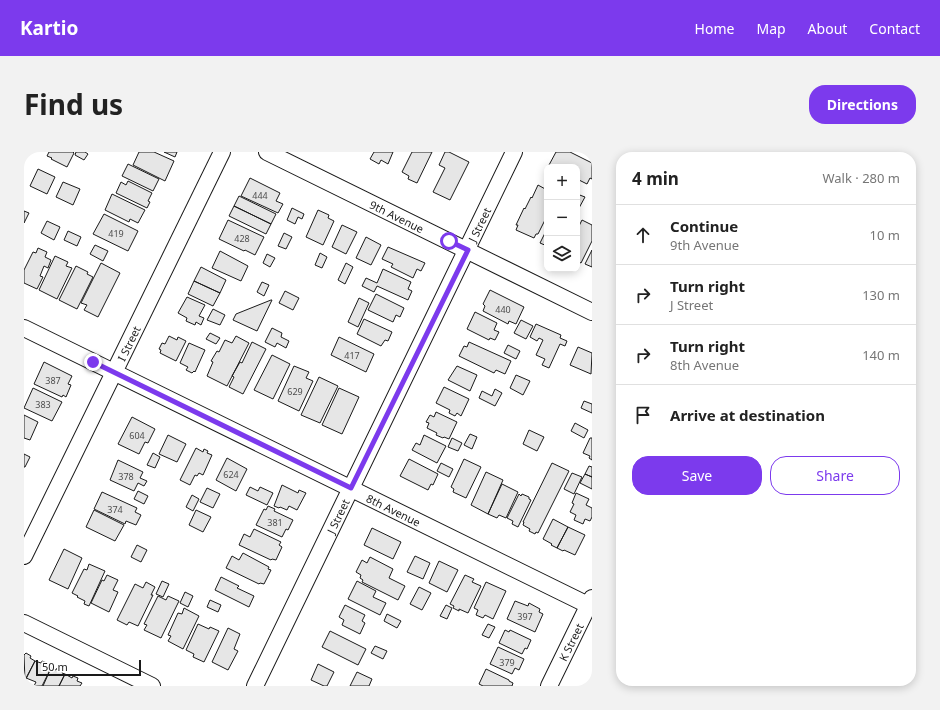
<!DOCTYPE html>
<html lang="en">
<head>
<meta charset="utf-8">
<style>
	body { margin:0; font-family:"Noto Sans",sans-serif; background:#f2f2f2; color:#222 }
	.controls { position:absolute; right:12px; top:12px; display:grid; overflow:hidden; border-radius:8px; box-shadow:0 2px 10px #0003 }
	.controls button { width:36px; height:36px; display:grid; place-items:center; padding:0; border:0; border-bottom:1px solid #e0e0e0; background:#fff; color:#222; font:20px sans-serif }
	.scale { position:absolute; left:12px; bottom:10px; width:105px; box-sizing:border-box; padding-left:4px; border:2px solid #1a1a1a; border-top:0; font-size:11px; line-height:14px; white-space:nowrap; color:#1a1a1a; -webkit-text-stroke:3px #fff; paint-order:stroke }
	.stop { position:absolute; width:12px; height:12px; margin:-9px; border:3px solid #7c3aed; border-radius:50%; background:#fff }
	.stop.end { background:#7c3aed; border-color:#fff; box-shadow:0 1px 4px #0008 }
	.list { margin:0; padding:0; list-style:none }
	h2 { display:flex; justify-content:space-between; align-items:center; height:52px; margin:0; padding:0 16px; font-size:17px }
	h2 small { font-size:13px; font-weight:400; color:#767676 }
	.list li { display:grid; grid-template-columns:26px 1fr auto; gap:12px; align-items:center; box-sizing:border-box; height:60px; padding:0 16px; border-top:1px solid #e0e0e0 }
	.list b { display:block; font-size:15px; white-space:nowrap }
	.list p { margin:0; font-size:13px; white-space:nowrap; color:#767676 }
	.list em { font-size:13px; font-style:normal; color:#767676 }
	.actions { display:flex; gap:8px; padding:12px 16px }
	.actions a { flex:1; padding:9px 0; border:1px solid #7c3aed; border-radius:16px; text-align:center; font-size:14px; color:#7c3aed }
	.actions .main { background:#7c3aed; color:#fff }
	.icon { flex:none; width:22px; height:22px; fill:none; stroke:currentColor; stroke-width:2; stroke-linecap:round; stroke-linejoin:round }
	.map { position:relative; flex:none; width:568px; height:534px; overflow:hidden; border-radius:16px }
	header { display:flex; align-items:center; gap:24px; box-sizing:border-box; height:56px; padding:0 20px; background:#7c3aed; color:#fff }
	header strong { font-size:19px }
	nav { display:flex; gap:22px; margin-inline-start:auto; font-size:14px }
	.intro { display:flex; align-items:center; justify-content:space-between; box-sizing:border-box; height:96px; padding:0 24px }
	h1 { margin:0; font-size:28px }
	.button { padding:10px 18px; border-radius:16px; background:#7c3aed; color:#fff; font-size:14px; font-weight:700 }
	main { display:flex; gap:24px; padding:0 24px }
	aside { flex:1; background:#fff; border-radius:16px; box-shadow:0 2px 10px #0003 }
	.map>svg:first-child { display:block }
</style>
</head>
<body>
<header>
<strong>Kartio</strong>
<nav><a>Home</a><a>Map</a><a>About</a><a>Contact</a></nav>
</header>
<div class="intro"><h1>Find us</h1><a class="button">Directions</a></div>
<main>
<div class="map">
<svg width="568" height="534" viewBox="0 0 568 534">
	<rect width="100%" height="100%" fill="#fff"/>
	<path fill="#e6e6e6" stroke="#1a1a1a" d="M 25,0 L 49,0 L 50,1 L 43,15 L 27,7 L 28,6 L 23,4 Z
		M 52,0 L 61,0 L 64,2 L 60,8 L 51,3 Z
		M 115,0 L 130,0 L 150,9 L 141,29 L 109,13 Z
		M 140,0 L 153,0 L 151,5 Z
		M 350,0 L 369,0 L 364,12 L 357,8 L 355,12 L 346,7 Z
		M 388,0 L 408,0 L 393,31 L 384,27 L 385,24 L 378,20 Z
		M 421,0 L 425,0 L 445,10 L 426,48 L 409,40 L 421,16 L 415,13 Z
		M 532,0 L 546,0 L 568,11 L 568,27 L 566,26 L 563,32 L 553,27 L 553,15 L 529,15 L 525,13 Z
		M 104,12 L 135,27 L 129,39 L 98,24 Z
		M 14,17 L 31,25 L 23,42 L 6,34 Z
		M 226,26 L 256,41 L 252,49 L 259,52 L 254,61 L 217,44 Z
		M 104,29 L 128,41 L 124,49 L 126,50 L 123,56 L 92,41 L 97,30 L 102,33 Z
		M 39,30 L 56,37 L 49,53 L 32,45 Z
		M 514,33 L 523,38 L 523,64 L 514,82 L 512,82 L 510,86 L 492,78 L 494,73 L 492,73 L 500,56 L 501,57 L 507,45 L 508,46 Z
		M 88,42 L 121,58 L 114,71 L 106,67 L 105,70 L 81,58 Z
		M 553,42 L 561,45 L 555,56 L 553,55 Z
		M 215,44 L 252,62 L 247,72 L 210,54 Z
		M 210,54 L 247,72 L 242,82 L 205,64 Z
		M 268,56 L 280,62 L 278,67 L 274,65 L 271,72 L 263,68 Z
		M 294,58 L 305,63 L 304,66 L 310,69 L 299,93 L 282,85 Z
		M 0,59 L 5,61 L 0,71 Z
		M 80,62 L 114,79 L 104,99 L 69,82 Z
		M 204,68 L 240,85 L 231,103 L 221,98 L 220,99 L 195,87 Z
		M 558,68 L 568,73 L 568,89 L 557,111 L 553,109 L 553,73 L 555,74 Z
		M 23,69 L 36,75 L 30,88 L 17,81 Z
		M 318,73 L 333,80 L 322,102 L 308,95 Z
		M 523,77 L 523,94 L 516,91 Z
		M 44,79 L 57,85 L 53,94 L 40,88 Z
		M 260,81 L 268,85 L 262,97 L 254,94 Z
		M 342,85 L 357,93 L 347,113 L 332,106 Z
		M 71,93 L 84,99 L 79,109 L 66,102 Z
		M 364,95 L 401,111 L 397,119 L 393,117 L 389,126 L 367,115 L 369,112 L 358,107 Z
		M 14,96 L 23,100 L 21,105 L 27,108 L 24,116 L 20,114 L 16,124 L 19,125 L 13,137 L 0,131 L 0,118 L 9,100 L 12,101 Z
		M 568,98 L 568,115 L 561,112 Z
		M 196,99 L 224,114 L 217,129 L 188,116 Z
		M 296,101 L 303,105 L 298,116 L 291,113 Z
		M 243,102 L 251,106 L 246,115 L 239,111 Z
		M 31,104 L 44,110 L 42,114 L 48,116 L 33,147 L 15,138 Z
		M 77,111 L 96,121 L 74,165 L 60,158 L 63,153 L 57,151 Z
		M 322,111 L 329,115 L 321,132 L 314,128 Z
		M 52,114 L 64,120 L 63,122 L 69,125 L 53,157 L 35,148 Z
		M 177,115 L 202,128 L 196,141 L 170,129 Z
		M 359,117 L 387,130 L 384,137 L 388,139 L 384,148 L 353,134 L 350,140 L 338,134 L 342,126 L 353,131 Z
		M 170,129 L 196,141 L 189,154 L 164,142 Z
		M 238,130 L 245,133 L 240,144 L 233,140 Z
		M 466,138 L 500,155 L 492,172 L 485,169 L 484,172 L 459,159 L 461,154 L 459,152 Z
		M 261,139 L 275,146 L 269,158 L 255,151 Z
		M 352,142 L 380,156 L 376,165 L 372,163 L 369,170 L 344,158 Z
		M 163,145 L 181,153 L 175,164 L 180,166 L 177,173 L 172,170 L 171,173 L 162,169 L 163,166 L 154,161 Z
		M 335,146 L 345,151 L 334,175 L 324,170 Z
		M 247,148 L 248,148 L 233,179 L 209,168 L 212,162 Z
		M 189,157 L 201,163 L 196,173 L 183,168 Z
		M 451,160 L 473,171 L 470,178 L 475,180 L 471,188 L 466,186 L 465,188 L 443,177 Z
		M 340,167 L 368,180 L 364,189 L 361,188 L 357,194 L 333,182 Z
		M 497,168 L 509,174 L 502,187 L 490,181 Z
		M 512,172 L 537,183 L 536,186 L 543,189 L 541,194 L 536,192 L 525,216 L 518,213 L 521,207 L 512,203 L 519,188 L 515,186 L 513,189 L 506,185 Z
		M 248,176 L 258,181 L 257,185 L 265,189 L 262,196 L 253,191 L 251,195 L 241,190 Z
		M 186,181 L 196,186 L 192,192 L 182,187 Z
		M 145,184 L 153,188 L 154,185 L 162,189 L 152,209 L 136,201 L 137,198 L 135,197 L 138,191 L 141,192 Z
		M 212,184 L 225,191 L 203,234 L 183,224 L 189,210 L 187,209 L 193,199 L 195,200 L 201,188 L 208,191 Z
		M 315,185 L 350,202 L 342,220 L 307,203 Z
		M 228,190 L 242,197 L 219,242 L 205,235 L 210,225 L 208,224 L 216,210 L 218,211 Z
		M 445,190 L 487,209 L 481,222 L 472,218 L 470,221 L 435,204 L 440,194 L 443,195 Z
		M 165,191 L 181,198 L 171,220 L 170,219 L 168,221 L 162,218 L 164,215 L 156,211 Z
		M 484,193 L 496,199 L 492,207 L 480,201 Z
		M 554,195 L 568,201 L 567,222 L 546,213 Z
		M 248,203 L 266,212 L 249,247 L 230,238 Z
		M 20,210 L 48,224 L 44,232 L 47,233 L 42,245 L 39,243 L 38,245 L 10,232 Z
		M 270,214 L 285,220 L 282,226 L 289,229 L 275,259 L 254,249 Z
		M 433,214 L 453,223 L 446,239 L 424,228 Z
		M 492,223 L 506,229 L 499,243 L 486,236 Z
		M 295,225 L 314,234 L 296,271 L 277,263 Z
		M 420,235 L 445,247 L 437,264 L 433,261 L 431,264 L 425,261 L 426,258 L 412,251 Z
		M 9,236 L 38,250 L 28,269 L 0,256 Z
		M 315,236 L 335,245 L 318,282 L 298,273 Z
		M 471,237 L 478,241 L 471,254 L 455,246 L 458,239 L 468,244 Z
		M 560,249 L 568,252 L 568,261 L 557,256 Z
		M 412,260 L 433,270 L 425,287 L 420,285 L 419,286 L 412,283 L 413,281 L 403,276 L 405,271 L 402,270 L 406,263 L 410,265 Z
		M 0,263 L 14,270 L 6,288 L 0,286 Z
		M 108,265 L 131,277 L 124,291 L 121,290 L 115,302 L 94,292 Z
		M 551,271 L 564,278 L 560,286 L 547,279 Z
		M 505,278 L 520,285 L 513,299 L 499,292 Z
		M 446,282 L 453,285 L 448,297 L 440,293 Z
		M 144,283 L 162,292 L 153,310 L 135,302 Z
		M 400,283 L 422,294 L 413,311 L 388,298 L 392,291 L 396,293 Z
		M 428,286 L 438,291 L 434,299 L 424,295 Z
		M 566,286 L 568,286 L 568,308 L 565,306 L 566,304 L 559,301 Z
		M 172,296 L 179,300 L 180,297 L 184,299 L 183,301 L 188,303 L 179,323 L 175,321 L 173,324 L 171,323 L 166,333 L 156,328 Z
		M 129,301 L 136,305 L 131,316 L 123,313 Z
		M 0,302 L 6,305 L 1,315 L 0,315 Z
		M 203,306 L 223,317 L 212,339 L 192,328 Z
		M 385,307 L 414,322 L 409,333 L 407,332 L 404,338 L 376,324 Z
		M 440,307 L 457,315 L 442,346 L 429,340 L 430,337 L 427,335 Z
		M 94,308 L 119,320 L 116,326 L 123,329 L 120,334 L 114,331 L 110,339 L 86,328 Z
		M 417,311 L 429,317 L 425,325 L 413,319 Z
		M 528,311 L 545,319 L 514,381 L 512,380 L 511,382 L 505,379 L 506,377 L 499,373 L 500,370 L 499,370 Z
		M 565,314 L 568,315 L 568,325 L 561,322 Z
		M 462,320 L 479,328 L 464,362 L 447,353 Z
		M 548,321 L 558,325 L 550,342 L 540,337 Z
		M 561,322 L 568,325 L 568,337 L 556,331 Z
		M 478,332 L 494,340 L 482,366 L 475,363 L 473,366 L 464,362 Z
		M 258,333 L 274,341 L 275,338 L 282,341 L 273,358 L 265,354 L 263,358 L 256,355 L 255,356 L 250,354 Z
		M 226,335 L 234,339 L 236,335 L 249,341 L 243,353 L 222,343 Z
		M 183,336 L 196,342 L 189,356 L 176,350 Z
		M 114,339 L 124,344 L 120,352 L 110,347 Z
		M 78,340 L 113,356 L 111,360 L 117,363 L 112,373 L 102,369 L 101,372 L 70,357 Z
		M 552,341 L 565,347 L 562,353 L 568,356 L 568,365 L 566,369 L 561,367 L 559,372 L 550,368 L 552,363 L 546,360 L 550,352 L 548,351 Z
		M 495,342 L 497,344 L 498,342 L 505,345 L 505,347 L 507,348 L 494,375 L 488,372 L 489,369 L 483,366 Z
		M 168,343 L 175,347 L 169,359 L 162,355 Z
		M 244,354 L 251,357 L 250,359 L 269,368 L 264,378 L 262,377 L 258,385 L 232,373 L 240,357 L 242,358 Z
		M 70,358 L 100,373 L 91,389 L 62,375 Z
		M 172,358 L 187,365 L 179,380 L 165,373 Z
		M 529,367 L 544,375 L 533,396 L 527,393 L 528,392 L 519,387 Z
		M 544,375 L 561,383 L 551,403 L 540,398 L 539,399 L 533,396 Z
		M 348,376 L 377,390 L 369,407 L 340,393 Z
		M 230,377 L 257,390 L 255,393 L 258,395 L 252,408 L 248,407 L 247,408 L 215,393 L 220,382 L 226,385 Z
		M 113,393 L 123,398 L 117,410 L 107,405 Z
		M 40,397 L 58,406 L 44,437 L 25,428 Z
		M 219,401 L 245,415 L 244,417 L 247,418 L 240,432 L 236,431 L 235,432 L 202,416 L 208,404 L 215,408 Z
		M 391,404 L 406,411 L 399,427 L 383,420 Z
		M 346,405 L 369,417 L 365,426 L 381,434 L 374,448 L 338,430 L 339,428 L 336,426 L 337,423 L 332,420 L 338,408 L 343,411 Z
		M 415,409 L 434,418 L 423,440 L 405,431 Z
		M 65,412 L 81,419 L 65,454 L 60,452 L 61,449 L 53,445 L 54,444 L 48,441 L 60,417 L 63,418 Z
		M 83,423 L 94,428 L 89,438 L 94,440 L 85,460 L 67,451 L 78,428 L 80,429 Z
		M 441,423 L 450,427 L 448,430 L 457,434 L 444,461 L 435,457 L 435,459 L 429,456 L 430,454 L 426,452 Z
		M 197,425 L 215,434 L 213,436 L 230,444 L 225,455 L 191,438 Z
		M 138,429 L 145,432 L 139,445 L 132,442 Z
		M 333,429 L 352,439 L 349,445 L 362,451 L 356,463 L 324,447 Z
		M 122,430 L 131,435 L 127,443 L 129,443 L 114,474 L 105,470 L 103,473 L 93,468 L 111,432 L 119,436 Z
		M 462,430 L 482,439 L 469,467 L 461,463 L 459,466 L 452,463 L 454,458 L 450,456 Z
		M 395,435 L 407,441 L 398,458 L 386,452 Z
		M 161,440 L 169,444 L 164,455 L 156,451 Z
		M 134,444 L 142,448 L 144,444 L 155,449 L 137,486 L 120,478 L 123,473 L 120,472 Z
		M 186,448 L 197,453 L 194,460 L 183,455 Z
		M 491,449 L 504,454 L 505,451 L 516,457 L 515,460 L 519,462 L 511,480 L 483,467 Z
		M 321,453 L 341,463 L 338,469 L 341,471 L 336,482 L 318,473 L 320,468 L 315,465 Z
		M 422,453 L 428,456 L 423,467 L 416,464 Z
		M 160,456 L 175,464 L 159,497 L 144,489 L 147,484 L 144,483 L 154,461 L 158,462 Z
		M 363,462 L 377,469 L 373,476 L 360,469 Z
		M 174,472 L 185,477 L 186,475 L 195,479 L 180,510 L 169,505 L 170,502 L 162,498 Z
		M 464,472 L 471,475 L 465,486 L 458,483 Z
		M 204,476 L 216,482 L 210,497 L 214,499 L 204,518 L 188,510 Z
		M 481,478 L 485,480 L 486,478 L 507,488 L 503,497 L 501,496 L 498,502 L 475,491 Z
		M 306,479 L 342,497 L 334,513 L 298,495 Z
		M 351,494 L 363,499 L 359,507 L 347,501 Z
		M 474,495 L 500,507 L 495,518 L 491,516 L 488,522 L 466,512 Z
		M 2,501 L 7,504 L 6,506 L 11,509 L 1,529 L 0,503 Z
		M 11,509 L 17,511 L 18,509 L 23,511 L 22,514 L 27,516 L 18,534 L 10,534 L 12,530 L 2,526 Z
		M 294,512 L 310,520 L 303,534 L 300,534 L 287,528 Z
		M 27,516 L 32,518 L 33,516 L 39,518 L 38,521 L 41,522 L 35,534 L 19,534 Z
		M 462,517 L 485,528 L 485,529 L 489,531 L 488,534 L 459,534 L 455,532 Z
		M 333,520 L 348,527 L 345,534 L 326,534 Z
		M 41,522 L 48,526 L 49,524 L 54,526 L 53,529 L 58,531 L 56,534 L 35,534 Z"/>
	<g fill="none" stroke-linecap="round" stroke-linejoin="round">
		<g stroke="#1a1a1a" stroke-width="18">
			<g id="minor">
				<path id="s1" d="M 243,0 L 568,160"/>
				<path id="s2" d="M 0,176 L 568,455"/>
				<path id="s3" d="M 0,404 L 198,0"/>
				<path d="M 0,471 L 128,534"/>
				<path id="s4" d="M 231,534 L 490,0"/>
				<path id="s5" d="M 525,534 L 568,446"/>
			</g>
		</g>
		<use href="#minor" stroke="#fff" stroke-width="16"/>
	</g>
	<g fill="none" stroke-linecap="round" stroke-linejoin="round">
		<path stroke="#7c3aed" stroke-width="5" d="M 69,210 L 327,336 L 444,98 L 425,89"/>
	</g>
	<g text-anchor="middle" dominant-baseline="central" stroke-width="3" stroke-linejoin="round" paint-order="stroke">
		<g font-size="9" fill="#4d4d4d">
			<text x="236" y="43">444</text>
			<text x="92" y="81">419</text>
			<text x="218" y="86">428</text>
			<text x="479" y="157">440</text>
			<text x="328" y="203">417</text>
			<text x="29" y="228">387</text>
			<text x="271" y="239">629</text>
			<text x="19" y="252">383</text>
			<text x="113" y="283">604</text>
			<text x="207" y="322">624</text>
			<text x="102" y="324">378</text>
			<text x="91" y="357">374</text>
			<text x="251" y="370">381</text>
			<text x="501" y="464">397</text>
			<text x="483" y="510">379</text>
		</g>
		<g font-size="11" fill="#1a1a1a" stroke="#fff">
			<text stroke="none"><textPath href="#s1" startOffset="145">9th Avenue</textPath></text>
			<text stroke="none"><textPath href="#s4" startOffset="513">J Street</textPath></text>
			<text stroke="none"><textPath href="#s3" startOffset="237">I Street</textPath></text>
			<text stroke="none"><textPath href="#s2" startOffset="412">8th Avenue</textPath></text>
			<text stroke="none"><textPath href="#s4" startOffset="189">J Street</textPath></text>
			<text stroke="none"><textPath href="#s5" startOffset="49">K Street</textPath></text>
		</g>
	</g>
</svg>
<div class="controls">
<button>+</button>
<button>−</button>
<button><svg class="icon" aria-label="layers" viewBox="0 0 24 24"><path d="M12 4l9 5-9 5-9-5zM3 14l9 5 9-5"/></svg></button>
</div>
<div class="scale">50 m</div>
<div class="stop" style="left:425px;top:89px"></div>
<div class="stop end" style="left:69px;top:210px"></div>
</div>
<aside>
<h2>4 min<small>Walk · 280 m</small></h2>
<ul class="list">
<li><svg class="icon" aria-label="ahead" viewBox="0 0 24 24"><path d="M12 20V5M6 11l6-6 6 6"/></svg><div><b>Continue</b><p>9th Avenue</p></div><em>10 m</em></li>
<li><svg class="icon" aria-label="right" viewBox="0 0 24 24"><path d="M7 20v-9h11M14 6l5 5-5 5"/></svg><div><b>Turn right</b><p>J Street</p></div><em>130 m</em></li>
<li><svg class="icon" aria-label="right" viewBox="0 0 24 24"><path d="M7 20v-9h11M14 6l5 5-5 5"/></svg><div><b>Turn right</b><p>8th Avenue</p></div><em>140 m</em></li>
<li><svg class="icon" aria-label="arrive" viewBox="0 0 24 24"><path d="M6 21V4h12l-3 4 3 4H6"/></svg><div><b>Arrive at destination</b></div></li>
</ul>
<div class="actions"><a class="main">Save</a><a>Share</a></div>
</aside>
</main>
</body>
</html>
